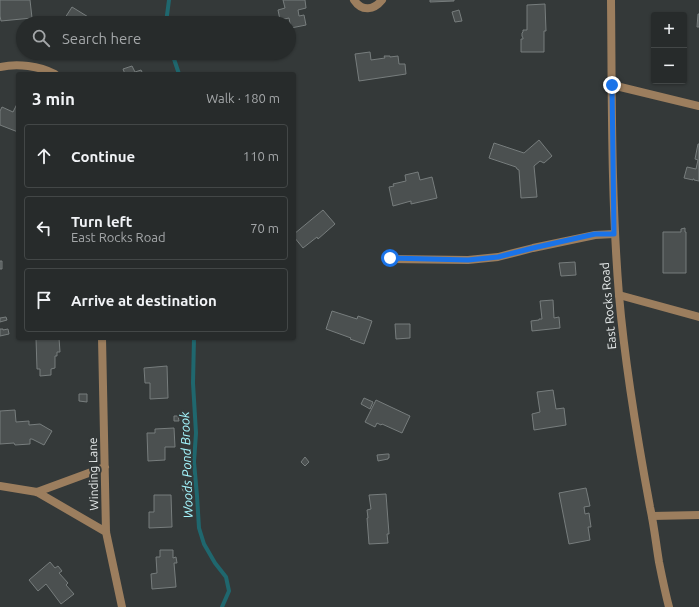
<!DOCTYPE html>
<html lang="en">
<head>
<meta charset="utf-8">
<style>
	body { margin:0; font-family:Ubuntu,sans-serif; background:#2f3333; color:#f1f3f6 }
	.controls { position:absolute; right:12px; top:12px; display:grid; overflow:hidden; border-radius:4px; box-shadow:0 1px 3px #0004 }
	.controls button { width:36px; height:36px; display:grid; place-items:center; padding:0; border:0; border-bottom:1px solid #434747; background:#272b2b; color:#f1f3f6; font:20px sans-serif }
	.stop { position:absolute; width:12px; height:12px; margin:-9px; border:3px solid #1a73e8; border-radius:50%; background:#fff }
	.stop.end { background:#1a73e8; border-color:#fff; box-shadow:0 1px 4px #0008 }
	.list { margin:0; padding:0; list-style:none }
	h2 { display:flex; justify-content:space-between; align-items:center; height:52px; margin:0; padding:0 16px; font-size:17px }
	h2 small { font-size:13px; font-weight:400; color:#a4a7a9 }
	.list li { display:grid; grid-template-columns:26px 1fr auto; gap:12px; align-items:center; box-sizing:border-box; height:64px; margin:0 8px 8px; padding:0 8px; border:1px solid #434747; border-radius:4px }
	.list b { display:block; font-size:15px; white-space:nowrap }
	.list p { margin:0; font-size:13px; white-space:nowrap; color:#a4a7a9 }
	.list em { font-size:13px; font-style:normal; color:#a4a7a9 }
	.icon { flex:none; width:22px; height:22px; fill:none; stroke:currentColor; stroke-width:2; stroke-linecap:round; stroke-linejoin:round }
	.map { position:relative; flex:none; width:699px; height:607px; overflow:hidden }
	.search { position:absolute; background:#272b2b; box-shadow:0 1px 3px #0004; left:16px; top:16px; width:280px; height:44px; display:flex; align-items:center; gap:10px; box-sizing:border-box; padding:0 14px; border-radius:22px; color:#a4a7a9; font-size:15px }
	.panel { position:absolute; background:#272b2b; box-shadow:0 1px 3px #0004; left:16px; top:72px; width:280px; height:268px; border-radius:4px }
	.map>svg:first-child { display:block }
</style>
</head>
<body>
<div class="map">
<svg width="699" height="607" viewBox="0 0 699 607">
	<rect width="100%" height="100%" fill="#343939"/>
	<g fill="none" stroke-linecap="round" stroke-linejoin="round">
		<path stroke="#1f676e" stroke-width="4" d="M 166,23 L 169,0
			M 172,53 L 179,74
			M 194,338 L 193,383 L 196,433 L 194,462 L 197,496 L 199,528 L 204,544 L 215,563 L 226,577 L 229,591 L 222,607"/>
	</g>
	<path fill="#4b5050" stroke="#777d7d" d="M 0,0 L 30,0 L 32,18 L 1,21 L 0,16 Z
		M 283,0 L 305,0 L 306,8 L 298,10 L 299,16 L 304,15 L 306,25 L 291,28 L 289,18 L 280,20 L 278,10 L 285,8 Z
		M 430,0 L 454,0 L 454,1 L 430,2 Z
		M 545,4 L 546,31 L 544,31 L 544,52 L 521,52 L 521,39 L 523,39 L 523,38 L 522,36 L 522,33 L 523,32 L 523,30 L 527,30 L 527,5 Z
		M 72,7 L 98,23 L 65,23 L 63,21 Z
		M 459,10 L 462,21 L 455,22 L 452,12 Z
		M 698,14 L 699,14 L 699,27 L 697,27 Z
		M 370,52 L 371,60 L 385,58 L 384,56 L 390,56 L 390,57 L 398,56 L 399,64 L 405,64 L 406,74 L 359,81 L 355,54 Z
		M 132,66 L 135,72 L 141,70 L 143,74 L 125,74 L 123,69 Z
		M 17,104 L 18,104 L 18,132 L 0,125 L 0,111 L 2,107 L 13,112 Z
		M 539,140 L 552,156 L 544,163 L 540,161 L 534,166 L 537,197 L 521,198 L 519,170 L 517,169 L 516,167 L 489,158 L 494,143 L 524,153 Z
		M 698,144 L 699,144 L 699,181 L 694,180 L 694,179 L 693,179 L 693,180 L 684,178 L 687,167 L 696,169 L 698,160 L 695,159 Z
		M 418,172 L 420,180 L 432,177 L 437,198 L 411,204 L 411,201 L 393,206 L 389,187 L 394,186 L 393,184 L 406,181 L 405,175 Z
		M 323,210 L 335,224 L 318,239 L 317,237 L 303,248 L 294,237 L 294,234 Z
		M 685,228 L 685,232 L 686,232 L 686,273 L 663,273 L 663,232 L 681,232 L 681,229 Z
		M 0,261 L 2,261 L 2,269 L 0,269 Z
		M 575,262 L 576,275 L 561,276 L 559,263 Z
		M 553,300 L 554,318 L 559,317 L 560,328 L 532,331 L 531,321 L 539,320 L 539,319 L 542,319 L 540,301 Z
		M 332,311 L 357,319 L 358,316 L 372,321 L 364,344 L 350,339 L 351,338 L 326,329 Z
		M 6,317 L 7,320 L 0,322 L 0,318 Z
		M 395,324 L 410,324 L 410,338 L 396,339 Z
		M 0,329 L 3,329 L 3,330 L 8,329 L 9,334 L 0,336 Z
		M 36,338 L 59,338 L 60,352 L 57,352 L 57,356 L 55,356 L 55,368 L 51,369 L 51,375 L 40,376 L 40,369 L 37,369 Z
		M 167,366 L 168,398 L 150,399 L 150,383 L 145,383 L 144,368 Z
		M 553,390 L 556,409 L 564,408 L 566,425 L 534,430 L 532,414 L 540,412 L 537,392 Z
		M 79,394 L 87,394 L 87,402 L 79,401 Z
		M 364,398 L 373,402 L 370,409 L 361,404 Z
		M 376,400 L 410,416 L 402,433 L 382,424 L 381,425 L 377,423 L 375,427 L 365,422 Z
		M 15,410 L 16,422 L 29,421 L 29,425 L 40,424 L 52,431 L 44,445 L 32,439 L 30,439 L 30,444 L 15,445 L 14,443 L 0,444 L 0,411 Z
		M 174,416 L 178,416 L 179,421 L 174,421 Z
		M 174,428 L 175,447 L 165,447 L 165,460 L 148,461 L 147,433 L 155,433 L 155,429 Z
		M 387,454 L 389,454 L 389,458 L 388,458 L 388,459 L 378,461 L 377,455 Z
		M 305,457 L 309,462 L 305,466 L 301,462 Z
		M 186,484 L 187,490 L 183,491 L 181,485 Z
		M 586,488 L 590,506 L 584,507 L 585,514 L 589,513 L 591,527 L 588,527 L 590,540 L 569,544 L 559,493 Z
		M 386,494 L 389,534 L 387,534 L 388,543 L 369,544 L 367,518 L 368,518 L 367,510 L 371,509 L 369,495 Z
		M 154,495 L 171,495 L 172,527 L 149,528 L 149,512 L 154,512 Z
		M 160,550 L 173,550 L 173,558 L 176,557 L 177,563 L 174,563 L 176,587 L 152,589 L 151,574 L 157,573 L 156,557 L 160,557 Z
		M 50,562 L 55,568 L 58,566 L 62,571 L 59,573 L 68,583 L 66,585 L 74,594 L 61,604 L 46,584 L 38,591 L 29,580 Z"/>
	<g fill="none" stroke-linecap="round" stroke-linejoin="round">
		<path stroke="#9c7e5e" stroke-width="8" d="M 390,259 L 468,260 L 498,257 L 533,248 L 595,235 L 614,234
			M 619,295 L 699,317
			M 652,516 L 699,515"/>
		<path stroke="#9c7e5e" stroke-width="8" d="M 354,0 C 362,12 374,10 382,0
			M 0,67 C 18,63 39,66 55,74
			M 612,85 L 699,106
			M 102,338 L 106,532 L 122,607
			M 0,486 L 37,492 L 106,532
			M 37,492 L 105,467"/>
		<path stroke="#9c7e5e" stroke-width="8" d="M 611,0 C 612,98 611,197 619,295 C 625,366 637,437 650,507 C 654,525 656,544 659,562 C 662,577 665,592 669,607"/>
	</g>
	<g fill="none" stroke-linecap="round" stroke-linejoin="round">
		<path stroke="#1a73e8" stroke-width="5" d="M 390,258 L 468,260 L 498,257 L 533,248 L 595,234 L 614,234 L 612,85"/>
	</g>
	<g text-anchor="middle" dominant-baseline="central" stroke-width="4" stroke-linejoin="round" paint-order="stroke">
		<g font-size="12" fill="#e8ecec" stroke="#343939">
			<text transform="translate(608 306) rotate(-95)">East Rocks Road</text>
			<text transform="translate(93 474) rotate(-91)">Winding Lane</text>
		</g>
		<g font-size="13" font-style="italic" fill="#a3f5fd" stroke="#343939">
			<text transform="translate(186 465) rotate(-92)">Woods Pond Brook</text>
		</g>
	</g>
</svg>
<div class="controls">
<button>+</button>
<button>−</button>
</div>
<div class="stop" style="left:390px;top:258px"></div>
<div class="stop end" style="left:612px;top:85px"></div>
<div class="search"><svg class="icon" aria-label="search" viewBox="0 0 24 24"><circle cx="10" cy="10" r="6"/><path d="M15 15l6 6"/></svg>Search here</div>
<section class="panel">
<h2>3 min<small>Walk · 180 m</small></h2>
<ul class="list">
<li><svg class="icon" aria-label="ahead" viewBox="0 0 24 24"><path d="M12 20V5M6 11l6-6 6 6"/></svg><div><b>Continue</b></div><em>110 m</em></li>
<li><svg class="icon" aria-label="left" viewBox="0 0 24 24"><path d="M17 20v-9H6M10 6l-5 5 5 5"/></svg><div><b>Turn left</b><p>East Rocks Road</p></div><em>70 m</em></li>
<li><svg class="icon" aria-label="arrive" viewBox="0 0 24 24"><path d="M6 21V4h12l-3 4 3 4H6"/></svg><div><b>Arrive at destination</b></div></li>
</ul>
</section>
</div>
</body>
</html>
